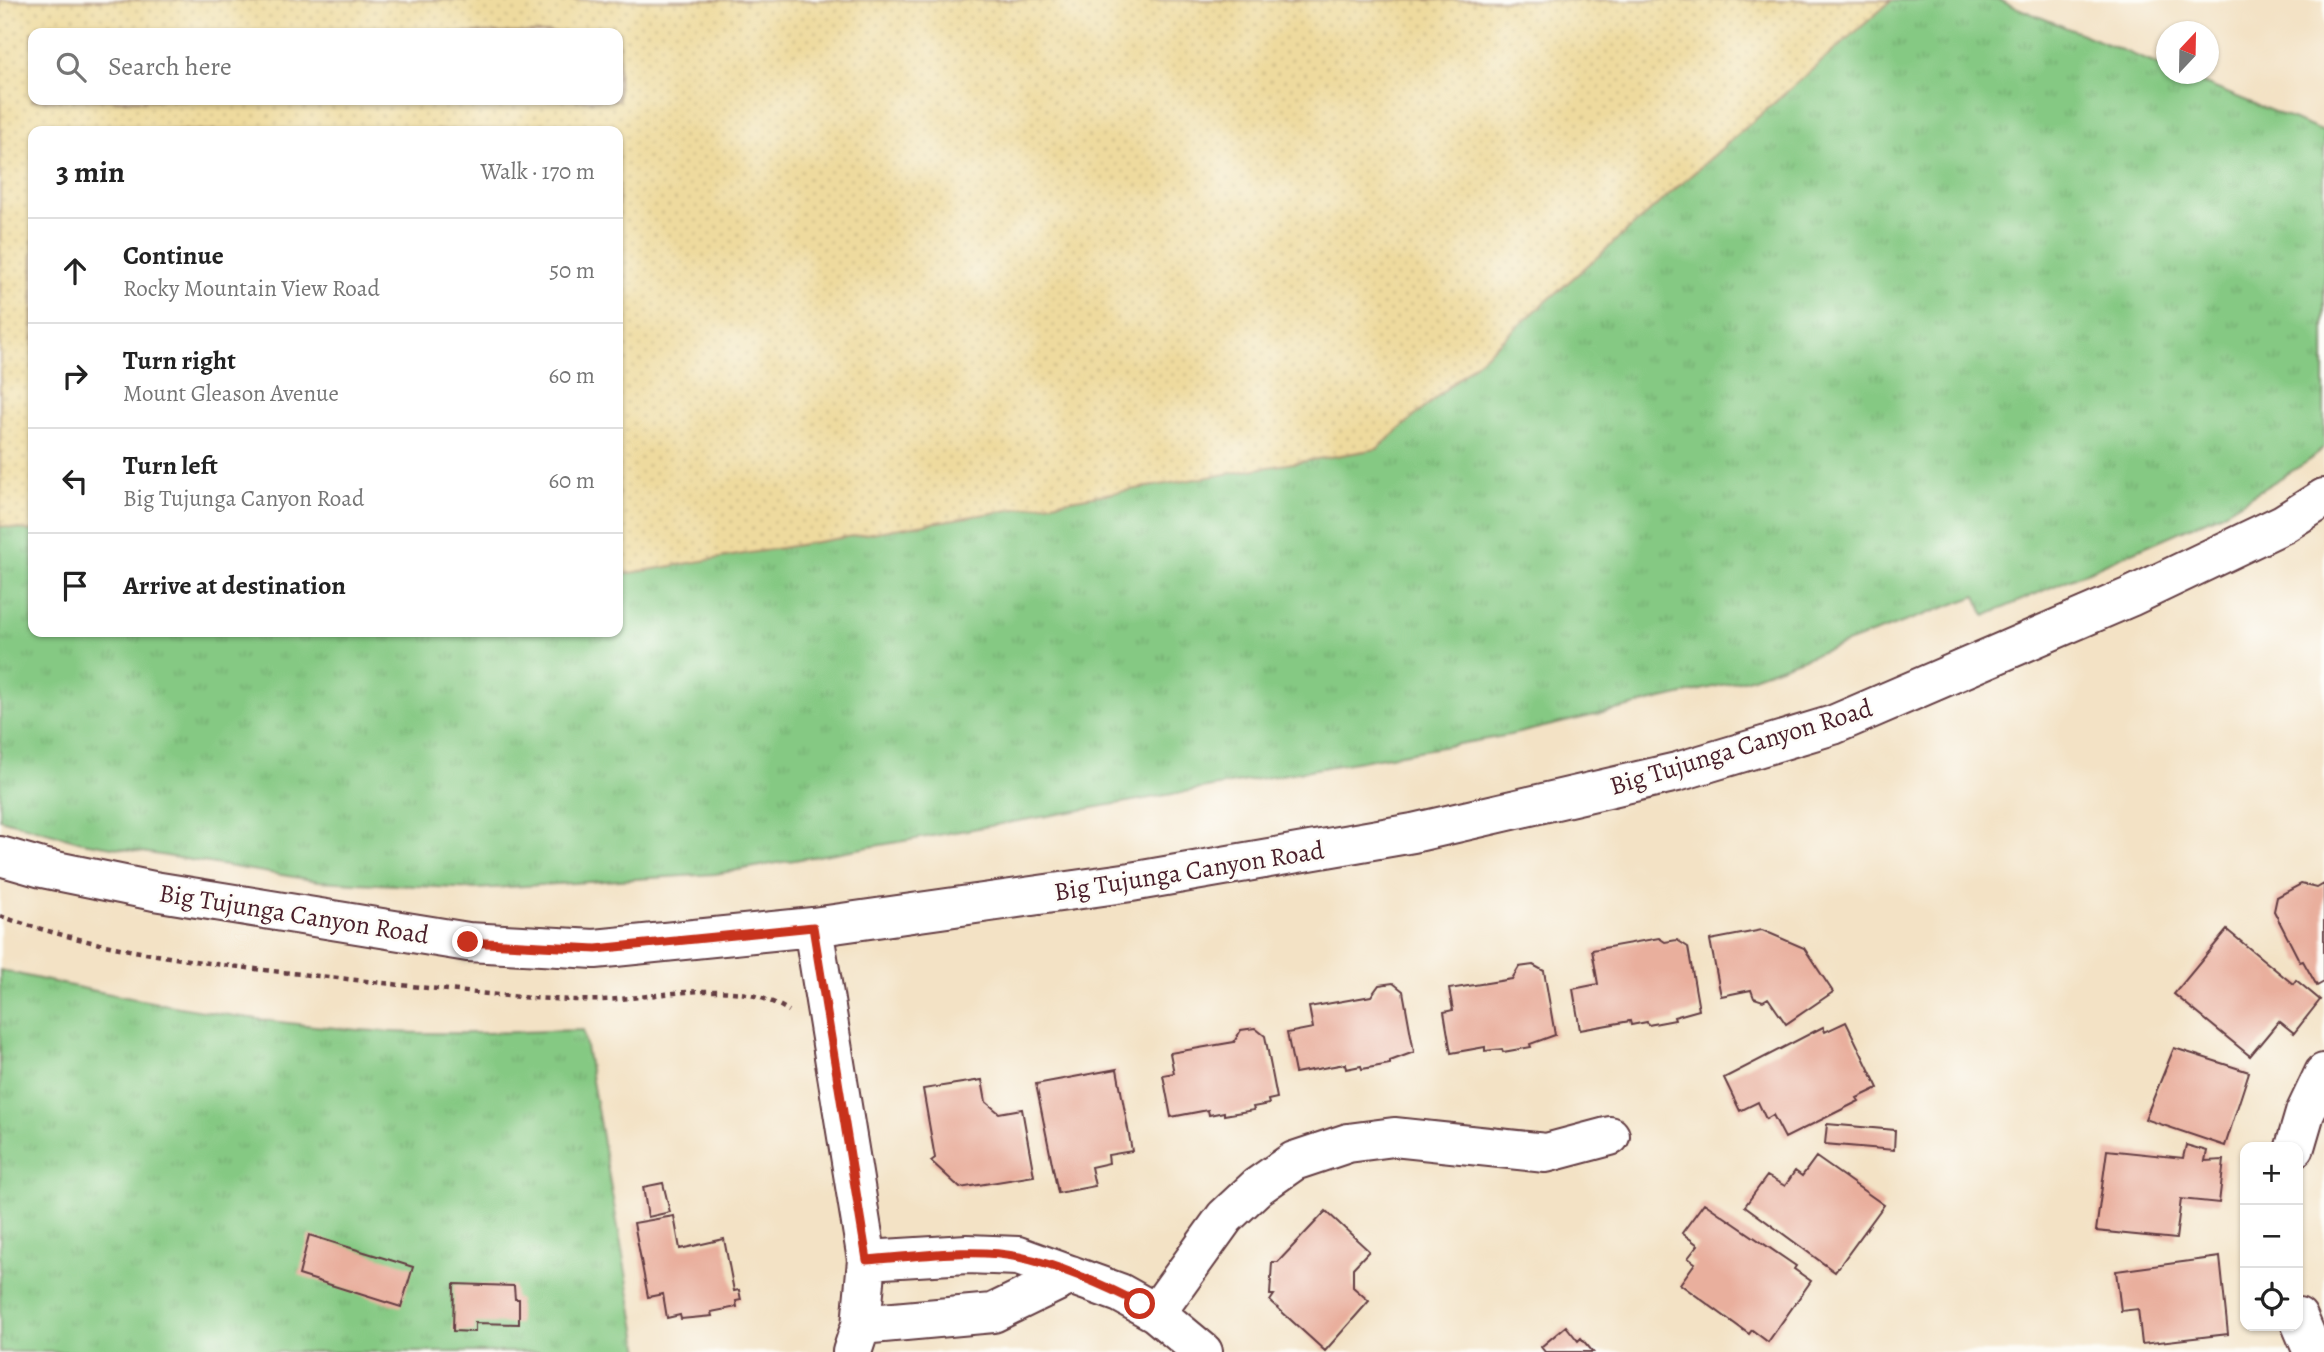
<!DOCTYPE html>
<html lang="en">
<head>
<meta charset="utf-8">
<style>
	body { margin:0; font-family:Alegreya,serif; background:#f2f2f2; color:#222 }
	.controls { position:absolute; right:21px; bottom:21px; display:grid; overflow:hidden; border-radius:14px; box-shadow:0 2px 5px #0004 }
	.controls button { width:63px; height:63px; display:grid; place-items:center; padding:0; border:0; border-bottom:2px solid #e0e0e0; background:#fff; color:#222; font:35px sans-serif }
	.compass { position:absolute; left:2156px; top:21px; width:63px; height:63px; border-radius:50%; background:#fff; box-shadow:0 2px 5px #0004; rotate:22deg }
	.stop { position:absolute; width:21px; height:21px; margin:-16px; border:5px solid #c8321e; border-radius:50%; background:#fff }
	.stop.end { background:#c8321e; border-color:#fff; box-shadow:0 2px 7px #0008 }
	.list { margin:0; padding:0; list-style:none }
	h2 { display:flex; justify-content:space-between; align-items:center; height:91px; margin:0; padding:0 28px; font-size:30px }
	h2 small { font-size:23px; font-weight:400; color:#767676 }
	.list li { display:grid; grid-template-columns:46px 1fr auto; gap:21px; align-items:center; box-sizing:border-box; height:105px; padding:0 28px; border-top:2px solid #e0e0e0 }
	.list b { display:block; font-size:26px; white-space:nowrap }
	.list p { margin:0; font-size:23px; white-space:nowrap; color:#767676 }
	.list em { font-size:23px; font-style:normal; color:#767676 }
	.icon { flex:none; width:38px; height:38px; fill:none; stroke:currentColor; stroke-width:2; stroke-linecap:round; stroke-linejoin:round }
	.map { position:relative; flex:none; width:2324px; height:1352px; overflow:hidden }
	.search { position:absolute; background:#fff; box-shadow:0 2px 5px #0004; left:28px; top:28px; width:595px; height:77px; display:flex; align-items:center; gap:18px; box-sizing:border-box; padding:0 24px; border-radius:14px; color:#767676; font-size:26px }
	.panel { position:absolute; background:#fff; box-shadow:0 2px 5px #0004; left:28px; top:126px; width:595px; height:511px; border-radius:14px }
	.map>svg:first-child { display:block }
</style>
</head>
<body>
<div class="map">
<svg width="2324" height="1352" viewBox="0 0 2324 1352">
	<defs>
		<pattern id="grass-tufts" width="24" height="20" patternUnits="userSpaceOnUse" patternTransform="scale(1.75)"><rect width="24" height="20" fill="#85c983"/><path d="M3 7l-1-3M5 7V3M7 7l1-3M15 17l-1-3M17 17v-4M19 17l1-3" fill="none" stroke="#74ac71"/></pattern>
		<pattern id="sand-dots" width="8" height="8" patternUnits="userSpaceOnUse" patternTransform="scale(1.75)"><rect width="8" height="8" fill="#eeda9e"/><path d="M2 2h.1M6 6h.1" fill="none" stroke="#cebb88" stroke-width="1.8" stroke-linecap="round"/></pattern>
	</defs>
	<rect width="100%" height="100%" fill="#fdfcf7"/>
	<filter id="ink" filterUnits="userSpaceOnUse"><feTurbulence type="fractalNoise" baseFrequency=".0143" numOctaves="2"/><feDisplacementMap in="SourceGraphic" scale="14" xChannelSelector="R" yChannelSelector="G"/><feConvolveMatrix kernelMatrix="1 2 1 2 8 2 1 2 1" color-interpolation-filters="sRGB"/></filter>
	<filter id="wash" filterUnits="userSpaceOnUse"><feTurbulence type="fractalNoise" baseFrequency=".00686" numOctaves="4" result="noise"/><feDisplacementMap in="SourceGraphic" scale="28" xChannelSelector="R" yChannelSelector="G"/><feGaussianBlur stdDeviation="1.57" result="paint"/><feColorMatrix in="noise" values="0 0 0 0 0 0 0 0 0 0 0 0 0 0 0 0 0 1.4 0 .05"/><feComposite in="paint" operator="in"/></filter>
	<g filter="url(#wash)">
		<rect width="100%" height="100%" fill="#f3e2c5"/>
		<path fill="url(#grass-tufts)" stroke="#687457" stroke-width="2" fill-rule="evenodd" d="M 0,0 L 1998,0 L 2166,68 L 2166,74 L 2180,74 L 2324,132 L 2324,448 L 2307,462 L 2222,513 L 1985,616 L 1976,596 L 1747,679 L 1510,735 L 715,874 L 476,889 L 318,881 L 82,842 L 0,819 ZM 33,33 L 618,33 L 618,100 L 33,100 ZM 33,131 L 618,131 L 618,632 L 33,632 Z
			M 0,970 C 129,1000 260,1025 392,1032 C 456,1035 520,1032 583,1030 L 640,1352 L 0,1352 Z"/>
		<path fill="url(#sand-dots)" stroke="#9c7c64" stroke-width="2" fill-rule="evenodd" d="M 0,0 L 1892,0 L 1377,449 L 618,575 L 618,131 L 33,131 L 33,531 L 0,526 ZM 33,33 L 618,33 L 618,100 L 33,100 Z"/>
		<g id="blocks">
			<path fill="#e9af9d" d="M 2301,884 L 2317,888 L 2324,884 L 2324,982 L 2317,986 L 2303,961 L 2300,962 L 2274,911 L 2277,897 Z
				M 1762,930 L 1804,948 L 1833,992 L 1786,1024 L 1768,998 L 1763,1001 L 1754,998 L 1751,990 L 1721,996 L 1710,940 Z
				M 2227,930 L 2293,984 L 2296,980 L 2320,1000 L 2294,1033 L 2279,1021 L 2250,1056 L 2174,994 Z
				M 1659,938 L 1665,942 L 1677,940 L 1688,947 L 1699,1010 L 1674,1017 L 1675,1020 L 1648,1025 L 1647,1022 L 1631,1025 L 1630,1021 L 1580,1030 L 1573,989 L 1598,984 L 1592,950 Z
				M 1533,965 L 1544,971 L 1555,1035 L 1530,1044 L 1531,1047 L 1503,1052 L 1502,1049 L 1485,1051 L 1485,1047 L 1451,1053 L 1444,1012 L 1453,1010 L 1449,989 L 1512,979 L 1519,967 Z
				M 1393,983 L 1403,991 L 1414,1052 L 1390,1061 L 1390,1064 L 1362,1069 L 1361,1066 L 1346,1069 L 1345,1064 L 1295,1073 L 1287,1033 L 1313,1028 L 1309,1007 L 1371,996 L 1379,985 Z
				M 1846,1022 L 1878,1088 L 1857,1098 L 1859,1101 L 1785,1138 L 1773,1115 L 1766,1119 L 1758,1102 L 1740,1111 L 1724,1078 L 1823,1027 L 1825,1032 Z
				M 1255,1028 L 1265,1036 L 1277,1098 L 1268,1100 L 1269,1104 L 1253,1107 L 1254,1110 L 1224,1115 L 1224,1112 L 1209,1115 L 1208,1110 L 1171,1117 L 1163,1075 L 1174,1073 L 1170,1053 L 1234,1042 L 1241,1030 Z
				M 2174,1048 L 2249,1072 L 2225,1146 L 2145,1119 Z
				M 1117,1069 L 1132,1151 L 1108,1155 L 1109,1163 L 1091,1167 L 1095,1186 L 1058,1193 L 1036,1084 Z
				M 982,1080 L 986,1102 L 999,1113 L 1022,1109 L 1034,1176 L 960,1188 L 931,1161 L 935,1158 L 923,1089 Z
				M 1827,1124 L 1895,1130 L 1894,1150 L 1825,1144 Z
				M 2186,1145 L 2207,1151 L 2205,1161 L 2224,1160 L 2219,1203 L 2181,1199 L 2176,1239 L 2096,1231 L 2107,1150 L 2183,1158 Z
				M 1816,1157 L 1884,1205 L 1835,1272 L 1745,1206 L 1767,1176 L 1785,1186 L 1795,1171 L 1802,1176 Z
				M 663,1183 L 670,1212 L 648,1217 L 643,1187 Z
				M 1704,1203 L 1796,1266 L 1794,1269 L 1811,1281 L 1768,1342 L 1752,1330 L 1749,1334 L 1680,1284 L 1695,1263 L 1688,1258 L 1698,1245 L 1682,1233 Z
				M 1326,1211 L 1369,1251 L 1353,1268 L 1353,1287 L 1369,1301 L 1325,1351 L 1270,1301 L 1274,1295 L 1270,1295 L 1272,1262 L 1278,1262 Z
				M 674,1216 L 680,1249 L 724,1239 L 734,1291 L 739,1290 L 741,1300 L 736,1301 L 737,1307 L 711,1312 L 712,1316 L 681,1319 L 680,1315 L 667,1318 L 663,1294 L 648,1297 L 634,1223 Z
				M 309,1235 L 413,1267 L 401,1307 L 299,1275 Z
				M 2220,1257 L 2228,1334 L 2142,1344 L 2138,1309 L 2121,1311 L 2116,1271 Z
				M 454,1284 L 514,1286 L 515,1299 L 519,1299 L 519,1324 L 475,1323 L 475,1332 L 453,1331 Z
				M 1566,1326 L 1578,1341 L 1581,1338 L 1593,1352 L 1545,1352 L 1541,1347 Z"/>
		</g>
	</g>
	<g filter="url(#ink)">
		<use href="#blocks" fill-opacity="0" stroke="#633c42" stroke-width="2"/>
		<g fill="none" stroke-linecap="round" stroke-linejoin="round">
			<g stroke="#633c42" stroke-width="42">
				<path id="minor" d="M 0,856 L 42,868 L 154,891 L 468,942 L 595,949 L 813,927 L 1131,882 L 1413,833 L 1677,772 L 1833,725 L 2130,597 L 2283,524 L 2324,498
					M 813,927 L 867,1260 L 861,1325 L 852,1352
					M 2295,1147 L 2305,1113 L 2324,1073
					M 867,1260 L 967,1254 L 1018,1256 L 1120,1293 L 1156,1313 L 1203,1352
					M 1156,1313 L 1225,1217 L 1257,1187 L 1294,1161 L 1348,1143 L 1394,1137 L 1546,1153 L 1610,1136
					M 2298,1317 L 2313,1352
					M 861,1325 L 993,1313 L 1071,1275"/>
			</g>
			<path stroke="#633c42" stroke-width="4.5" stroke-dasharray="5 5" stroke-linecap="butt" d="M 0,916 C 110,954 223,966 338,978 C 403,985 468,993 533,998 C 556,999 579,1001 602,1000 C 663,998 734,975 789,1011"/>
			<use href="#minor" stroke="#fff" stroke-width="38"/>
		</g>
	</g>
	<g fill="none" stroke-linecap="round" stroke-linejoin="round" filter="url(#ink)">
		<path stroke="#c8321e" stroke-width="9" d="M 468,942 L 596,949 L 813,927 L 867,1260 C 913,1257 973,1247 1019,1257 C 1055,1264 1107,1286 1140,1304"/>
	</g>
	<g text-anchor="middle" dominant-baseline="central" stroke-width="5" stroke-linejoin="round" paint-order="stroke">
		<g font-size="26" fill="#4a1f2b" stroke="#fdfcf7">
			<text transform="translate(1741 747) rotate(-17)">Big Tujunga Canyon Road</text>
			<text transform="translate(1189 871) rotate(-9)">Big Tujunga Canyon Road</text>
			<text transform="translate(294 914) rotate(9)">Big Tujunga Canyon Road</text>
		</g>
	</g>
</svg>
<div class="controls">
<button>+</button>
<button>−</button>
<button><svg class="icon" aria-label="locate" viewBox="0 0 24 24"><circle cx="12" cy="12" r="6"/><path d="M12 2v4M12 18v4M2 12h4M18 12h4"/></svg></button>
</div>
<svg class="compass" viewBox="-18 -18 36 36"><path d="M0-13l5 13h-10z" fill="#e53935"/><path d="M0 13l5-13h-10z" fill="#767676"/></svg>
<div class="stop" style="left:1140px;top:1304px"></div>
<div class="stop end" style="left:468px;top:942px"></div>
<div class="search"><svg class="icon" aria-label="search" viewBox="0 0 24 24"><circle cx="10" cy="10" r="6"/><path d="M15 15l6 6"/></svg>Search here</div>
<section class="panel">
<h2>3 min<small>Walk · 170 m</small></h2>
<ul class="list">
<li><svg class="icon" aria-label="ahead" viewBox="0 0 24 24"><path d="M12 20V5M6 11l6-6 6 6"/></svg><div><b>Continue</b><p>Rocky Mountain View Road</p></div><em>50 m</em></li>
<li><svg class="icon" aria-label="right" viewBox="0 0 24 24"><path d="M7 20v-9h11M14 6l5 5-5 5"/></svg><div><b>Turn right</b><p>Mount Gleason Avenue</p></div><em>60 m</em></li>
<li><svg class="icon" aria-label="left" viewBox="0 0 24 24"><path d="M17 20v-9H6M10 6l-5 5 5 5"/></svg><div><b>Turn left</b><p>Big Tujunga Canyon Road</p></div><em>60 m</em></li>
<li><svg class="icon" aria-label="arrive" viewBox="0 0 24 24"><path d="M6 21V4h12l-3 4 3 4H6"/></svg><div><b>Arrive at destination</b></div></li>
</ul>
</section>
</div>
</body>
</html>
